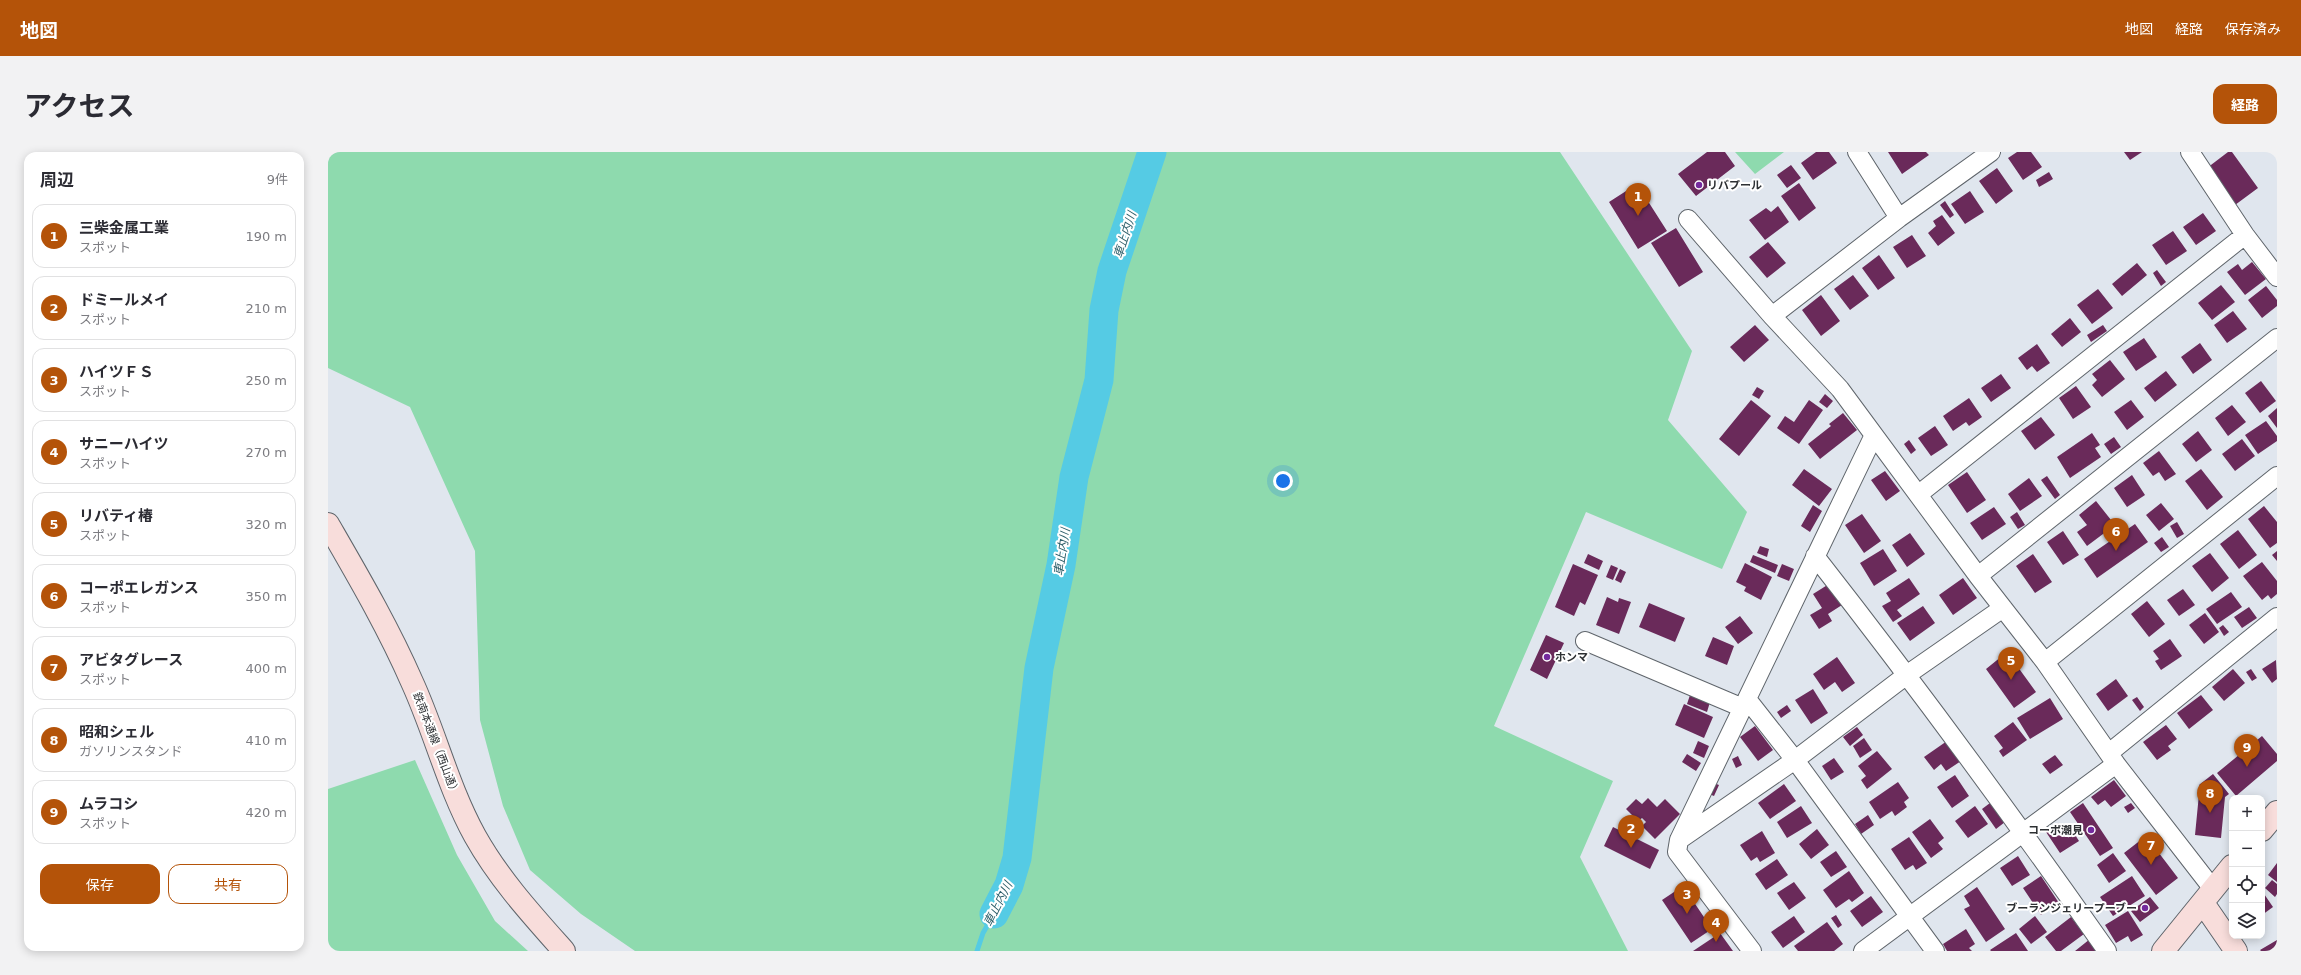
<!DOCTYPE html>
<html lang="ja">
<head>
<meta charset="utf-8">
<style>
	body { margin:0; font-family:"DejaVu Sans","Noto Sans JP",sans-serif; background:#f2f2f3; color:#2b2b33 }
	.controls { position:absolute; right:12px; bottom:12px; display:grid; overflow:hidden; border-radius:8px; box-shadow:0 2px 10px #0003 }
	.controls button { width:36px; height:36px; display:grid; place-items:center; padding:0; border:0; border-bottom:1px solid #e1e1e2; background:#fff; color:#2b2b33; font:20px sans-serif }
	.you { position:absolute; left:955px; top:329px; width:14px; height:14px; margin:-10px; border:3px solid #fff; border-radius:50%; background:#1a73e8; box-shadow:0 0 0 6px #1a73e833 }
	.badge { display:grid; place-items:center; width:26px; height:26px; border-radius:50%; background:#b45309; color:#fff; font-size:13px; font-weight:700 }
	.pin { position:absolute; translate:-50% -33px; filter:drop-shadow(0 1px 2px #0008) }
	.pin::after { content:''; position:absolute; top:21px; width:14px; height:12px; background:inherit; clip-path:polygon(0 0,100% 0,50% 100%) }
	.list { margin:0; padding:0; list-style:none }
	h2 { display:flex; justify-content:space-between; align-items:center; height:52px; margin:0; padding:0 16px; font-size:17px }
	h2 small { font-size:13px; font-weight:400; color:#7c7c81 }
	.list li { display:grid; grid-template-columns:26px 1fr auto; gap:12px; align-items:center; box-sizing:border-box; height:64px; margin:0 8px 8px; padding:0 8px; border:1px solid #e1e1e2; border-radius:12px }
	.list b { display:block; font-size:15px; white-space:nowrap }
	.list p { margin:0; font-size:13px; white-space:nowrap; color:#7c7c81 }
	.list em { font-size:13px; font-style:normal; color:#7c7c81 }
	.actions { display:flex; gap:8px; padding:12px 16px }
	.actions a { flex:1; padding:9px 0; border:1px solid #b45309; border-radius:12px; text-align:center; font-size:14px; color:#b45309 }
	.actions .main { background:#b45309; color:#fff }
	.icon { flex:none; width:22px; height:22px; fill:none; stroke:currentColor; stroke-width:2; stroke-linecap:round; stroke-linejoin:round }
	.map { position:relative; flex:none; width:1949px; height:799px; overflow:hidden; border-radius:12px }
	header { display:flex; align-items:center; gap:24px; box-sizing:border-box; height:56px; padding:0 20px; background:#b45309; color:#fff }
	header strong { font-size:19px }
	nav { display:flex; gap:22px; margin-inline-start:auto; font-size:14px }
	.intro { display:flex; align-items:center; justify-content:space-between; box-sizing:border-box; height:96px; padding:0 24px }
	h1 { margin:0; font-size:28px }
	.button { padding:10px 18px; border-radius:12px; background:#b45309; color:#fff; font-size:14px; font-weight:700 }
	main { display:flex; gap:24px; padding:0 24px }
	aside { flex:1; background:#fff; border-radius:12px; box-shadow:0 2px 10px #0003 }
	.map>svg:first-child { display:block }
</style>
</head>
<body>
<header>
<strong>地図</strong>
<nav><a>地図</a><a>経路</a><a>保存済み</a></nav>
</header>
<div class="intro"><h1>アクセス</h1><a class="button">経路</a></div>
<main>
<aside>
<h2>周辺<small>9件</small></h2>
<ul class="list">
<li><span class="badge">1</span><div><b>三柴金属工業</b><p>スポット</p></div><em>190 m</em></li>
<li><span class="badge">2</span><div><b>ドミールメイ</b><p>スポット</p></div><em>210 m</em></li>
<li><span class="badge">3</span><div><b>ハイツＦＳ</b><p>スポット</p></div><em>250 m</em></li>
<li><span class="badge">4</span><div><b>サニーハイツ</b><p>スポット</p></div><em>270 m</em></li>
<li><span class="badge">5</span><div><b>リバティ椿</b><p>スポット</p></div><em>320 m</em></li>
<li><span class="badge">6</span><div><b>コーポエレガンス</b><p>スポット</p></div><em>350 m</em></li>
<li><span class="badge">7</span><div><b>アビタグレース</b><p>スポット</p></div><em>400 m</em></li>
<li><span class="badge">8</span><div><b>昭和シェル</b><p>ガソリンスタンド</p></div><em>410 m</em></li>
<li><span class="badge">9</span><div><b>ムラコシ</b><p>スポット</p></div><em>420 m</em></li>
</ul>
<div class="actions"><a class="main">保存</a><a>共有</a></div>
</aside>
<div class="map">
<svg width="1949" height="799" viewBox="0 0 1949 799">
	<rect width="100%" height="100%" fill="#e0e6ee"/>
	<path fill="#8edaae" d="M 0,0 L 1232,0 L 1364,199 L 1340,268 L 1419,360 L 1394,417 L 1258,360 L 1166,574 L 1285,629 L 1252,705 L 1300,799 L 307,799 L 253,762 L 202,718 L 175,654 L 152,568 L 147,399 L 82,255 L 0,216 Z
		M 1407,0 L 1456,0 L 1427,22 Z
		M 87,608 L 129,703 L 167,769 L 200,799 L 0,799 L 0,637 Z"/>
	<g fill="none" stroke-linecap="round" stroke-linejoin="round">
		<path stroke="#55cbe4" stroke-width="5" d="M 649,799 L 655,781 L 666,762"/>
		<path stroke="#55cbe4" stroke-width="29" d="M 666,762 L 681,733 L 689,706 L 711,516 L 733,413 L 746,325 L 771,228 L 776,158 L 784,119 L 824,0"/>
	</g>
	<path fill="#6a2a5a" d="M 1379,0 L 1397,0 L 1407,14 L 1368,44 L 1350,22 Z
		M 1488,0 L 1501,0 L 1509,11 L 1485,28 L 1473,11 Z
		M 1560,0 L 1598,0 L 1601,3 L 1574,22 Z
		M 1689,0 L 1703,0 L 1714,15 L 1695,28 L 1680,6 Z
		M 1796,0 L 1814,0 L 1802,8 Z
		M 1900,0 L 1904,0 L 1930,36 L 1907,53 L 1879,16 Z
		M 1463,13 L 1473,26 L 1459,36 L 1449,23 Z
		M 1669,16 L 1685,39 L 1668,52 L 1651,29 Z
		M 1721,20 L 1725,27 L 1711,35 L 1708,28 Z
		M 1471,31 L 1488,56 L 1471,69 L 1453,44 Z
		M 1309,32 L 1339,79 L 1310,97 L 1281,50 Z
		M 1642,39 L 1656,60 L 1637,72 L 1623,52 Z
		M 1617,49 L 1626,63 L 1622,66 L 1612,53 Z
		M 1450,54 L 1461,70 L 1437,88 L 1421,68 L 1438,56 L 1443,60 Z
		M 1875,61 L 1888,79 L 1868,93 L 1855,75 Z
		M 1614,63 L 1627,81 L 1610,94 L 1600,81 L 1608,74 L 1605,69 Z
		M 1348,76 L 1375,120 L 1351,135 L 1323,91 Z
		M 1845,79 L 1859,99 L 1838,113 L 1824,93 Z
		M 1584,83 L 1598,104 L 1579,116 L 1565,95 Z
		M 1440,90 L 1458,111 L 1439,126 L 1421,105 Z
		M 1551,103 L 1567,126 L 1550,138 L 1534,116 Z
		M 1924,110 L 1938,127 L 1917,143 L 1899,120 L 1910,112 L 1914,118 Z
		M 1809,111 L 1819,123 L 1794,144 L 1784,132 Z
		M 1829,118 L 1838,130 L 1833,134 L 1825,121 Z
		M 1525,123 L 1541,144 L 1522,158 L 1506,137 Z
		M 1893,133 L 1907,150 L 1884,168 L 1870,151 Z
		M 1938,134 L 1949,148 L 1949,154 L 1934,166 L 1920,148 Z
		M 1770,137 L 1785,156 L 1764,172 L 1749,153 Z
		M 1493,143 L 1512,169 L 1493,184 L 1474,158 Z
		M 1905,159 L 1919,177 L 1899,191 L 1886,173 Z
		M 1742,166 L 1753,180 L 1734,195 L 1723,182 Z
		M 1427,173 L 1441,188 L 1416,210 L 1402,195 Z
		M 1775,173 L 1779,179 L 1763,190 L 1759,183 Z
		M 1816,186 L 1829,205 L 1808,219 L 1795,200 Z
		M 1872,191 L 1884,208 L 1865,222 L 1853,205 Z
		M 1709,192 L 1722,211 L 1709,220 L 1704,214 L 1699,218 L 1690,206 Z
		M 1782,208 L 1797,227 L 1774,245 L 1764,233 L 1769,228 L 1764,222 Z
		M 1838,219 L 1849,233 L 1827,250 L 1816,236 Z
		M 1673,222 L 1683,236 L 1663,250 L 1653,236 Z
		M 1933,229 L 1948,249 L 1932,261 L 1917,241 Z
		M 1748,234 L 1763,255 L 1745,267 L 1731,246 Z
		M 1429,235 L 1436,239 L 1431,247 L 1424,243 Z
		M 1497,242 L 1505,249 L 1499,256 L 1491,250 Z
		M 1641,246 L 1654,265 L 1641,274 L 1638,270 L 1625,279 L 1615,264 Z
		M 1423,248 L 1443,264 L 1411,304 L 1391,287 Z
		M 1481,248 L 1495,258 L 1471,292 L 1449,276 L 1457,264 L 1466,270 Z
		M 1803,248 L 1816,265 L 1799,278 L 1786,260 Z
		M 1904,253 L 1918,270 L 1900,284 L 1887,266 Z
		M 1949,256 L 1949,276 L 1940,264 Z
		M 1515,261 L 1529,278 L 1492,307 L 1480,292 L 1503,274 L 1501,272 Z
		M 1713,265 L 1727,283 L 1707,298 L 1693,279 Z
		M 1938,269 L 1949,284 L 1949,289 L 1930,302 L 1917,283 Z
		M 1607,274 L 1620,293 L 1603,304 L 1590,286 Z
		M 1870,279 L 1884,298 L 1868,310 L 1854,292 Z
		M 1764,281 L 1772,293 L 1767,296 L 1773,305 L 1742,326 L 1729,305 Z
		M 1786,285 L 1793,295 L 1783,302 L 1776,292 Z
		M 1914,287 L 1927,304 L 1907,319 L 1894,302 Z
		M 1581,288 L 1588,298 L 1583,302 L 1576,292 Z
		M 1831,299 L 1848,322 L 1837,329 L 1831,320 L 1825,324 L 1815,311 Z
		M 1476,317 L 1504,337 L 1491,354 L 1464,333 Z
		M 1873,317 L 1895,345 L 1879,358 L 1857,329 Z
		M 1557,319 L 1572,339 L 1558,349 L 1543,328 Z
		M 1639,320 L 1658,348 L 1639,361 L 1620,333 Z
		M 1804,323 L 1817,343 L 1799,355 L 1786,336 Z
		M 1719,324 L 1732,343 L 1727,347 L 1713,328 Z
		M 1701,326 L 1714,344 L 1692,359 L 1680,342 Z
		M 1768,349 L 1787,373 L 1759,394 L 1749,380 L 1759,373 L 1751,363 Z
		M 1833,351 L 1846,367 L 1831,379 L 1818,363 Z
		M 1485,353 L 1494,359 L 1482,380 L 1473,374 Z
		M 1936,354 L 1949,370 L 1949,391 L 1942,396 L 1920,367 Z
		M 1666,355 L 1678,372 L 1654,388 L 1642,371 Z
		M 1689,360 L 1697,373 L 1690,377 L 1682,365 Z
		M 1534,362 L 1553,389 L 1536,401 L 1517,373 Z
		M 1849,370 L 1856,382 L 1849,386 L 1842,374 Z
		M 1807,372 L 1820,390 L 1769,426 L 1756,407 Z
		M 1910,378 L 1929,403 L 1911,417 L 1892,392 Z
		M 1735,379 L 1751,403 L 1735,413 L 1719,390 Z
		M 1582,381 L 1597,402 L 1579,415 L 1564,393 Z
		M 1834,385 L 1841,395 L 1833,400 L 1826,391 Z
		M 1432,394 L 1441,397 L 1439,405 L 1429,401 Z
		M 1555,397 L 1569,419 L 1546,434 L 1532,411 Z
		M 1949,399 L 1949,409 L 1944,403 Z
		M 1882,401 L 1901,426 L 1884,440 L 1864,414 Z
		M 1260,402 L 1275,409 L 1271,418 L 1256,411 Z
		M 1705,402 L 1724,430 L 1707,441 L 1688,414 Z
		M 1425,403 L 1450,413 L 1447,421 L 1422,410 Z
		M 1934,410 L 1949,429 L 1949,442 L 1943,447 L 1940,443 L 1934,448 L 1915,424 Z
		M 1417,411 L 1444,425 L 1433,448 L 1416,439 L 1418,435 L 1408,430 Z
		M 1245,412 L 1270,423 L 1257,453 L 1252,450 L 1246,464 L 1227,455 Z
		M 1454,412 L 1466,417 L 1461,429 L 1449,424 Z
		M 1283,413 L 1290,416 L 1285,428 L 1278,425 Z
		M 1292,417 L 1298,420 L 1293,431 L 1287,428 Z
		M 1581,426 L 1592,442 L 1569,458 L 1574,464 L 1565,470 L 1554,454 L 1563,449 L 1558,441 Z
		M 1635,426 L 1649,446 L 1625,463 L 1611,443 Z
		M 1501,432 L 1514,453 L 1500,462 L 1504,469 L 1491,477 L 1482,463 L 1494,456 L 1485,442 Z
		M 1855,437 L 1867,453 L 1851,464 L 1839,448 Z
		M 1903,440 L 1914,455 L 1889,472 L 1878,457 Z
		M 1279,445 L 1290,450 L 1291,446 L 1303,450 L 1291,482 L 1268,473 Z
		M 1819,449 L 1837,472 L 1821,485 L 1803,462 Z
		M 1321,451 L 1357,466 L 1347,490 L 1311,475 Z
		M 1595,454 L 1607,471 L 1582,489 L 1569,471 Z
		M 1921,455 L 1929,466 L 1914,476 L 1906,465 Z
		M 1877,461 L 1891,480 L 1876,492 L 1861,473 Z
		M 1412,464 L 1425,481 L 1410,492 L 1397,475 Z
		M 1895,473 L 1901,480 L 1896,484 L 1891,476 Z
		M 1218,483 L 1236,491 L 1219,527 L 1202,518 Z
		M 1385,485 L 1406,494 L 1399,513 L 1377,504 Z
		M 1842,487 L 1854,504 L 1833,518 L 1827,509 L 1831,507 L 1825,499 Z
		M 1679,500 L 1708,540 L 1686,556 L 1658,517 Z
		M 1509,505 L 1527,531 L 1514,540 L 1507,530 L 1496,538 L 1485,522 Z
		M 1948,508 L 1949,527 L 1944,531 L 1934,517 Z
		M 1905,517 L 1917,531 L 1896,549 L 1884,535 Z
		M 1923,517 L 1929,526 L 1924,529 L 1918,520 Z
		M 1788,527 L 1800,544 L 1780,559 L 1768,542 Z
		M 1485,537 L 1500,561 L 1483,572 L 1467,548 Z
		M 1362,543 L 1382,550 L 1379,560 L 1359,552 Z
		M 1873,543 L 1885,558 L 1861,577 L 1849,561 Z
		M 1809,545 L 1816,555 L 1812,559 L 1804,548 Z
		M 1722,546 L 1735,567 L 1702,587 L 1689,566 Z
		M 1356,552 L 1385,565 L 1376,586 L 1347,573 Z
		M 1459,553 L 1463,559 L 1453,566 L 1449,560 Z
		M 1685,570 L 1699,588 L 1675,605 L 1671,599 L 1675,596 L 1666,584 Z
		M 1838,573 L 1849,587 L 1840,594 L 1843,598 L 1829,608 L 1815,590 Z
		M 1427,574 L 1445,598 L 1430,609 L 1412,585 Z
		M 1529,575 L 1535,583 L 1522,594 L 1515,585 Z
		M 1934,584 L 1949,602 L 1949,609 L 1908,644 L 1889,621 Z
		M 1536,586 L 1544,598 L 1532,606 L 1525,594 Z
		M 1370,589 L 1381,594 L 1376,606 L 1365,601 Z
		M 1619,589 L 1633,609 L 1618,619 L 1613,612 L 1606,618 L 1596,605 Z
		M 1549,599 L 1564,617 L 1539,637 L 1533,628 L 1538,624 L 1530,614 Z
		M 1359,602 L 1373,611 L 1368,619 L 1354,610 Z
		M 1727,603 L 1735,613 L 1722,622 L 1714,612 Z
		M 1410,604 L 1414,613 L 1408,616 L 1404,607 Z
		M 1506,606 L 1516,620 L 1503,628 L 1494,614 Z
		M 1885,622 L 1901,642 L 1897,645 L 1893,686 L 1867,683 L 1871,642 L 1879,643 L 1871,633 Z
		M 1627,623 L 1641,644 L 1624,656 L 1609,635 Z
		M 1786,628 L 1798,644 L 1783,655 L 1777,648 L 1770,653 L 1763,645 Z
		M 1570,630 L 1581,646 L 1576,650 L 1579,655 L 1567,664 L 1564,659 L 1552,667 L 1541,650 Z
		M 1386,631 L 1391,633 L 1386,644 L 1381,642 Z
		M 1456,632 L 1468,649 L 1442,667 L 1430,651 Z
		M 1320,646 L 1329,655 L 1337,647 L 1352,662 L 1327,687 L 1314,674 L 1318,670 L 1314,666 L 1310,669 L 1298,657 L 1308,647 L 1314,652 Z
		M 1662,651 L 1677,670 L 1668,677 L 1654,657 Z
		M 1755,651 L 1785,696 L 1772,704 L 1742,660 Z
		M 1803,651 L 1807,656 L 1800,661 L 1796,655 Z
		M 1473,654 L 1484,671 L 1459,686 L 1449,670 Z
		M 1647,654 L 1660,672 L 1640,686 L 1627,669 Z
		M 1540,663 L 1546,673 L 1533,682 L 1527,672 Z
		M 1602,667 L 1616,686 L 1610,691 L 1615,697 L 1603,706 L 1584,680 Z
		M 1731,671 L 1737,679 L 1742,675 L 1751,689 L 1732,701 L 1718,680 Z
		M 1285,675 L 1331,698 L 1322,717 L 1276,694 Z
		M 1489,677 L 1501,693 L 1483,707 L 1471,692 Z
		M 1434,679 L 1447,701 L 1432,710 L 1429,705 L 1423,709 L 1412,693 Z
		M 1818,684 L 1850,726 L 1828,743 L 1796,701 Z
		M 1581,685 L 1599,711 L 1588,718 L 1585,713 L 1577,718 L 1563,697 Z
		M 1508,699 L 1519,715 L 1503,725 L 1492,710 Z
		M 1785,701 L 1798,719 L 1781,731 L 1769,713 Z
		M 1690,704 L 1702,723 L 1684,734 L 1672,716 Z
		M 1449,707 L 1460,723 L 1438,738 L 1427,722 Z
		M 1949,711 L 1949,730 L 1940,723 Z
		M 1521,719 L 1536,741 L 1524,750 L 1521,747 L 1508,756 L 1495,738 Z
		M 1713,724 L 1731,751 L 1713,763 L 1695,736 Z
		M 1804,724 L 1817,744 L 1785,764 L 1772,745 Z
		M 1944,728 L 1949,732 L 1949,742 L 1947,745 L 1937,736 Z
		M 1466,730 L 1478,746 L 1461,758 L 1449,741 Z
		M 1355,734 L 1384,777 L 1363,791 L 1334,748 Z
		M 1649,735 L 1677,777 L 1658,790 L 1636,757 L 1642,754 L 1636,744 Z
		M 1934,739 L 1945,755 L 1934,763 Z
		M 1543,744 L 1555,760 L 1534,775 L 1522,759 Z
		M 1822,745 L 1831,756 L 1812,770 L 1803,759 Z
		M 1800,759 L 1815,783 L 1803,790 L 1800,784 L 1788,791 L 1777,773 Z
		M 1508,763 L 1514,773 L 1510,776 L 1503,766 Z
		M 1466,764 L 1477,780 L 1455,796 L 1443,780 Z
		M 1707,764 L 1719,780 L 1703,792 L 1691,777 Z
		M 1743,765 L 1756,782 L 1733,799 L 1728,799 L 1717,785 Z
		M 1499,770 L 1515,792 L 1506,799 L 1470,799 L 1466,794 Z
		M 1638,777 L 1647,792 L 1641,796 L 1644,799 L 1619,799 L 1615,792 Z
		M 1392,781 L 1405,799 L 1365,799 Z
		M 1688,781 L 1700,799 L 1663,799 L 1662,798 Z
		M 1762,787 L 1771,799 L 1747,799 Z
		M 1949,788 L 1949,799 L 1933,799 L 1932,798 Z"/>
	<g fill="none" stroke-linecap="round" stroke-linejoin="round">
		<g stroke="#5f656b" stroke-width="20">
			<path id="street" d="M 1529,0 L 1571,66
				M 1862,0 L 1917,83 L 1949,125
				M 1360,67 L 1444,164 L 1512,237 L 1650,424 L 1717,510 L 1788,612 L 1885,737
				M 1444,164 L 1571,66 L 1663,0
				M 1591,342 L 1917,83
				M 1487,404 C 1588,533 1685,665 1779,799
				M 1650,424 L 1949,186
				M 1257,489 L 1415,556
				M 1717,510 L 1949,324
				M 1419,547 L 1467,608 L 1607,799
				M 1781,601 L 1949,465
				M 1351,688 L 1467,608 L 1580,522 L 1675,456
				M 1424,799 L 1349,700 L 1351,688 L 1546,283
				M 1535,799 L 1788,612"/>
		</g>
		<g stroke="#5f656b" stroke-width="24">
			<path id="secondary" d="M 0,372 C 30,424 60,475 84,530 C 107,580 120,635 147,684 C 171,727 204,763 236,799
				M 1934,678 L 1949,660
				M 1875,751 L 1908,799
				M 1835,799 L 1904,714"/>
		</g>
		<use href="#street" stroke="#fff" stroke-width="18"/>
		<use href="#secondary" stroke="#f8dddb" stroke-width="22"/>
	</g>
	<g fill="#742a9d" stroke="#fff" stroke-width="1.5">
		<circle cx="1371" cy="33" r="4"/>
		<circle cx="1219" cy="505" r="4"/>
		<circle cx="1763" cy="678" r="4"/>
		<circle cx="1817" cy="756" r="4"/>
	</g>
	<g text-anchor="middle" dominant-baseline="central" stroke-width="4" stroke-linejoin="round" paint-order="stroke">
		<g font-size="11" font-weight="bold" fill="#2d3033" stroke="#fff" text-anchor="start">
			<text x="1379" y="33">リバプール</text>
			<text x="1227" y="505">ホンマ</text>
			<text x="1755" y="678" text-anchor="end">コーポ潮見</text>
			<text x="1809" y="756" text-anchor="end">ブーランジェリープーブー</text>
		</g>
		<g font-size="11" fill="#2d3033" stroke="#fff">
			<text transform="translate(108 592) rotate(69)">鉄南本通線（西山通）</text>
		</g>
		<g font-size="12" font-style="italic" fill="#2e5f6a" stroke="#fff">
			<text transform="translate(797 83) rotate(-72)">車止内川</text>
			<text transform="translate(734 400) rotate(-81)">車止内川</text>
			<text transform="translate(670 752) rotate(-63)">車止内川</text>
		</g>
	</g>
</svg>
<div class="controls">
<button>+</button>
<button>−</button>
<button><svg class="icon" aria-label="locate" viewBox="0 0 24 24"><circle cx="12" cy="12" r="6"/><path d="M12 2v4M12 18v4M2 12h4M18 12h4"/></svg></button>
<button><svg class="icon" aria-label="layers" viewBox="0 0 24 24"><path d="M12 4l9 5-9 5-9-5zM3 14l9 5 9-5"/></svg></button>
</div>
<div class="you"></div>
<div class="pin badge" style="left:1310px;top:64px">1</div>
<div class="pin badge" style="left:1303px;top:696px">2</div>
<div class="pin badge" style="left:1359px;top:762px">3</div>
<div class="pin badge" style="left:1388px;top:790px">4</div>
<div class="pin badge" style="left:1683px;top:528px">5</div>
<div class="pin badge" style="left:1788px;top:399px">6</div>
<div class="pin badge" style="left:1823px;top:713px">7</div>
<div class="pin badge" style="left:1882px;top:661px">8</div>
<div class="pin badge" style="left:1919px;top:615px">9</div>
</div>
</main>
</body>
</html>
